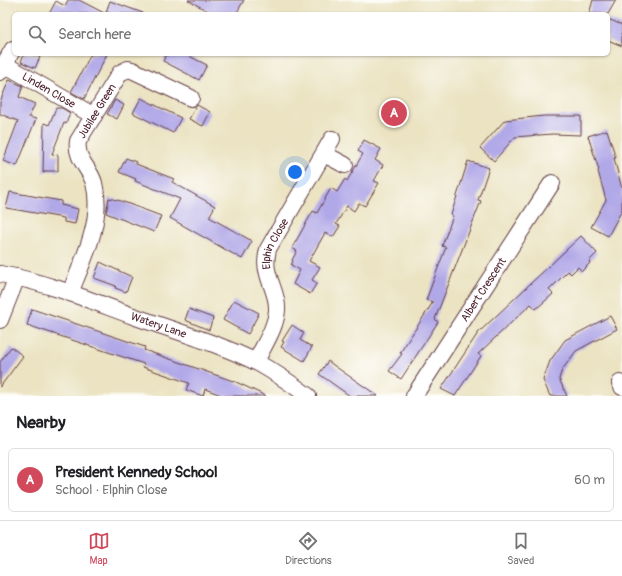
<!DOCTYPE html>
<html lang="en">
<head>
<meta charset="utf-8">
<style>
	body { margin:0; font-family:Pangolin,sans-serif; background:#f2f2f2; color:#202124 }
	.you { position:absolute; left:295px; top:172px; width:14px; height:14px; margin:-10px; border:3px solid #fff; border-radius:50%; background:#1a73e8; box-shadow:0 0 0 6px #1a73e833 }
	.badge { display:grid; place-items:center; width:26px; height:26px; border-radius:50%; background:#d1495b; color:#fff; font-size:13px; font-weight:700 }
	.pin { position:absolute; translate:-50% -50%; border:2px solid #fff; box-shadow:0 1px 4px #0006 }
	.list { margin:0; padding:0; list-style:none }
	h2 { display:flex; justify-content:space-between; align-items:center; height:52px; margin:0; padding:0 16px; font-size:17px }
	h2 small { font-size:13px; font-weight:400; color:#757577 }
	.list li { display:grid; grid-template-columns:26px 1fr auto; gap:12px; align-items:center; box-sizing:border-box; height:64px; margin:0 8px 8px; padding:0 8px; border:1px solid #e0e0e0; border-radius:6px }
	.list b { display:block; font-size:15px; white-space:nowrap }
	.list p { margin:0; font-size:13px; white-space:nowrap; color:#757577 }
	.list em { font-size:13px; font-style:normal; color:#757577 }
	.icon { flex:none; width:22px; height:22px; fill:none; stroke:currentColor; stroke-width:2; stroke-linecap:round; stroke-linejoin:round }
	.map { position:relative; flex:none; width:622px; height:396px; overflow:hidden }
	.search { position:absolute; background:#fff; box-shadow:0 1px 3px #0004; left:12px; right:12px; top:12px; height:44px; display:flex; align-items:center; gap:10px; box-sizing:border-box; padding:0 14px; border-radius:6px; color:#757577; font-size:15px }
	.sheet { height:124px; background:#fff }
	nav { display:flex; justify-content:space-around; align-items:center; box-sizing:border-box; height:56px; border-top:1px solid #e0e0e0; background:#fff; font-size:11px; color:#757577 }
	nav a { display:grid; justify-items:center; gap:2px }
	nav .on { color:#d1495b }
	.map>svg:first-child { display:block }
</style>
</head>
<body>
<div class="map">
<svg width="622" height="396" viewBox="0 0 622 396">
	<rect width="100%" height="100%" fill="#fdfcf7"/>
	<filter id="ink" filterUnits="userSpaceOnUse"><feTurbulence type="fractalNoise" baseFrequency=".025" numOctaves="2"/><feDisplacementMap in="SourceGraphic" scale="8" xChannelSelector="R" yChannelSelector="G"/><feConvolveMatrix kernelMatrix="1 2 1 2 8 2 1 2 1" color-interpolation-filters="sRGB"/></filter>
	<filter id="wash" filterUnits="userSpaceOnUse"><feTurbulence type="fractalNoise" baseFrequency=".012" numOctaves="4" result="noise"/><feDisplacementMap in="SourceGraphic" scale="16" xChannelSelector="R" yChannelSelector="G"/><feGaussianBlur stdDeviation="0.9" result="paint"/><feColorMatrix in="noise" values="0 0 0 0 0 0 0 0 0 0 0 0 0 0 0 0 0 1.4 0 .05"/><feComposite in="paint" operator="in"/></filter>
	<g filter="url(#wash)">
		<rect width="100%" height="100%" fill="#ebe3c2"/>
		<g id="blocks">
			<path fill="#b1a8e8" d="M 68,0 L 79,0 L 106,14 L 49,14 L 56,1 L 65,6 Z
				M 188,0 L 244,0 L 236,14 L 213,14 Z
				M 593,0 L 616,0 L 608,14 L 589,14 Z
				M 110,1 L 143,13 L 143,14 L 112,14 L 106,12 Z
				M 608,19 L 622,25 L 622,46 L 608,40 Z
				M 24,54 L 32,54 L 40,57 L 35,68 L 21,62 Z
				M 91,54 L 107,54 L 84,99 L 71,92 Z
				M 167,54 L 185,54 L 207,65 L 199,80 L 163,61 Z
				M 9,80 L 23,86 L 19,97 L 35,104 L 29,117 L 36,119 L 17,166 L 3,161 L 18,121 L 0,114 L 0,102 Z
				M 141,98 L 181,118 L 173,133 L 133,113 Z
				M 115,100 L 124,105 L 117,119 L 107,114 Z
				M 197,105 L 210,112 L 203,126 L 189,119 Z
				M 56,108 L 62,108 L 70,113 L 66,124 L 64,123 L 52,154 L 58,155 L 58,171 L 45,171 L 44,173 L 43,173 L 44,123 L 49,125 Z
				M 544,116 L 581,116 L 581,135 L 552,134 L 515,137 L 494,161 L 480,148 L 505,120 Z
				M 607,130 L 616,158 L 614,158 L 622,189 L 622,210 L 608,236 L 591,227 L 606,200 L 598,171 L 599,170 L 588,136 Z
				M 364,140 L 381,149 L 375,160 L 383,165 L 374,181 L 379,183 L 365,206 L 359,203 L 354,211 L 347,206 L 336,224 L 340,226 L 333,237 L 325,233 L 309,261 L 320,267 L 312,280 L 317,283 L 310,294 L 293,284 L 300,270 L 291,265 L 293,261 L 292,260 L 297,251 L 292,248 L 313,211 L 317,213 L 331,188 L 337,192 L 345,179 L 347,181 L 363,154 L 358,151 Z
				M 126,158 L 136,162 L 136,164 L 174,179 L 172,182 L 215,206 L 209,217 L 252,241 L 242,259 L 170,218 L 180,199 L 135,181 L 136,179 L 119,172 Z
				M 468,161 L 489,168 L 478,200 L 481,201 L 435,319 L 438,322 L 401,379 L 389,371 L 402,354 L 400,353 L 433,302 L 426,300 L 446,247 L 442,246 L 453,216 L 451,215 Z
				M 10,192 L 61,201 L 61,205 L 78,209 L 75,224 L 64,222 L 64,218 L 6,208 Z
				M 109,198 L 121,201 L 161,216 L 154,232 L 106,213 Z
				M 581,236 L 597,253 L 589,261 L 590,263 L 582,271 L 578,267 L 571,274 L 568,271 L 549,290 L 553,294 L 536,309 L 531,304 L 478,354 L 481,356 L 455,396 L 441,389 L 478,333 Z
				M 100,262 L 132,277 L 126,292 L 115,288 L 116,286 L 94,278 Z
				M 234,300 L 259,313 L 248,334 L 223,320 Z
				M 32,309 L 145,347 L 144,350 L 236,382 L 266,396 L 224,396 L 205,389 L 203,396 L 186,390 L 189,383 L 143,367 L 144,364 L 27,325 Z
				M 189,309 L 213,318 L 209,330 L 185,320 Z
				M 610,316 L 617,329 L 576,351 L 562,370 L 559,379 L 567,396 L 550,396 L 543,380 L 550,361 L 565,340 Z
				M 292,325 L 304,333 L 300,340 L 312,347 L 304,361 L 281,347 L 284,342 L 282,341 Z
				M 11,347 L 23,356 L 0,387 L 0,362 Z
				M 328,361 L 336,367 L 378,396 L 350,396 L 319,374 Z"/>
		</g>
	</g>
	<g filter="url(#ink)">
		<use href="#blocks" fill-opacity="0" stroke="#623c42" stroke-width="1"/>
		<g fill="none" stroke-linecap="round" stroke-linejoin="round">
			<g stroke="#623c42" stroke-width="18">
				<g id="minor">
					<path id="s1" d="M 4,64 L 94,116"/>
					<path d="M 0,72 L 13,49"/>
					<path d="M 324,154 L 345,165"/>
					<path id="s2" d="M 0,274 C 46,282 89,300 133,316 C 172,330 221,344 258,363 C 276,373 292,384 308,396"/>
					<path id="s3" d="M 70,293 C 83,260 104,220 94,183 C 90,168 75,159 78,141 L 120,73 L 128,69 L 132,70 L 191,98"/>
					<path d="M 0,320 L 17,277"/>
					<path id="s4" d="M 256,362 C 263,346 276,328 277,310 C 278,297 271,286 268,274 C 265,265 266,258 268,249 L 332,139"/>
					<path d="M 620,383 L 622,387"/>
					<path id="s5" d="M 414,396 L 552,183"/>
				</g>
			</g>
			<use href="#minor" stroke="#fff" stroke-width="16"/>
		</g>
	</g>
	<g text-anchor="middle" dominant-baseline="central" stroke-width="3.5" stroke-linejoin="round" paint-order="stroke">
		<g font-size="11" fill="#4a1f2b" stroke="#fdfcf7">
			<text stroke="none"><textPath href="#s1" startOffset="52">Linden Close</textPath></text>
			<text stroke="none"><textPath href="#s3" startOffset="196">Jubilee Green</textPath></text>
			<text stroke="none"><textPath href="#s4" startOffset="126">Elphin Close</textPath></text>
			<text stroke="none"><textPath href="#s5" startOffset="127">Albert Crescent</textPath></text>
			<text stroke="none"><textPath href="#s2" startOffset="167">Watery Lane</textPath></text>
		</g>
	</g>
</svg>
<div class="you"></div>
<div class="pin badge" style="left:394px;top:113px">A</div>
<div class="search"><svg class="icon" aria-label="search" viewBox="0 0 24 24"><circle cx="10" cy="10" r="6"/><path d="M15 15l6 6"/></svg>Search here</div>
</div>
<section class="sheet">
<h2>Nearby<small></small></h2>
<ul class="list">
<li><span class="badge">A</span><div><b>President Kennedy School</b><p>School · Elphin Close</p></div><em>60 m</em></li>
</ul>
</section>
<nav>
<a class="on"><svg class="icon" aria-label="map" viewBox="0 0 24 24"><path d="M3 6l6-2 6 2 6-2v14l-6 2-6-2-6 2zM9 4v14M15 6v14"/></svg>Map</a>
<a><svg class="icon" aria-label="directions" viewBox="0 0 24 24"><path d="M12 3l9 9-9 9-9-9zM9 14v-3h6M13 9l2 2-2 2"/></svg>Directions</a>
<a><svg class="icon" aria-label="saved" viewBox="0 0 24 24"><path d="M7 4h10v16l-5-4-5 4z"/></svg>Saved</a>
</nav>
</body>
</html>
